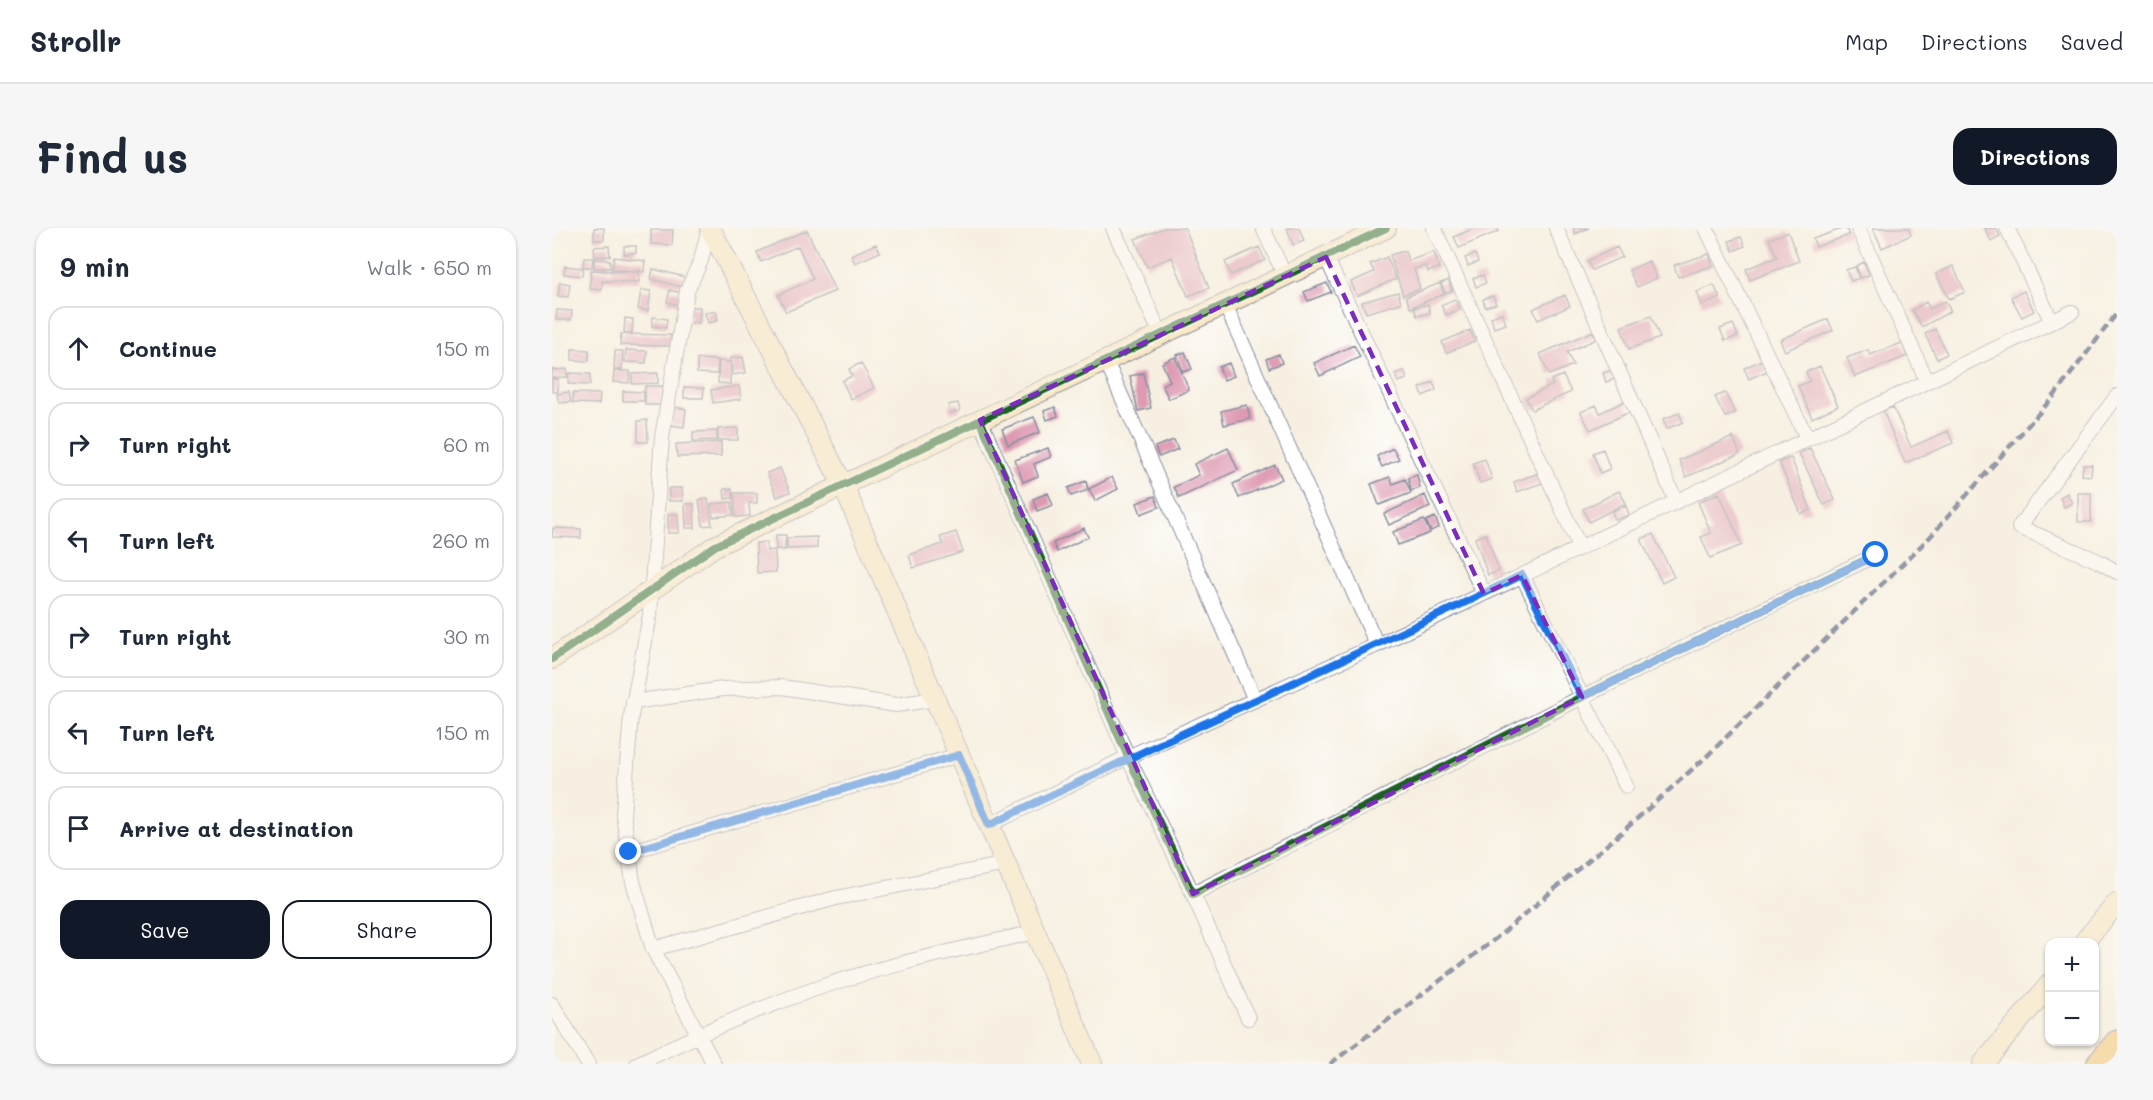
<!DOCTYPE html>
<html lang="en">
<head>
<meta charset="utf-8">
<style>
	body { margin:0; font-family:Mali,sans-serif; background:#f6f6f7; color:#1f2937 }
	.controls { position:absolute; right:18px; bottom:18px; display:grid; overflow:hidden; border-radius:12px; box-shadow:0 2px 4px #0004 }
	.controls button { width:54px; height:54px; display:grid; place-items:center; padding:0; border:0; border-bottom:2px solid #e0e1e3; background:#fff; color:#1f2937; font:30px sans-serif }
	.stop { position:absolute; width:18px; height:18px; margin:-14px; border:4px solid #1a73e8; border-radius:50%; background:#fff }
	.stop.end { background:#1a73e8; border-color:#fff; box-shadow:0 2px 6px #0008 }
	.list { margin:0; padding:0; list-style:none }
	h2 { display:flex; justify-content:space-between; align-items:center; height:78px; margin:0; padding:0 24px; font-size:26px }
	h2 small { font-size:20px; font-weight:400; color:#747a83 }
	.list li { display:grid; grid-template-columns:39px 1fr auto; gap:18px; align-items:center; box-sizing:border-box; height:84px; margin:0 12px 12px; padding:0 12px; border:2px solid #e0e1e3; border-radius:18px }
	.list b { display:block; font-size:22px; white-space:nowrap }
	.list em { font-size:20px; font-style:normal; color:#747a83 }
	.actions { display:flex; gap:12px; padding:18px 24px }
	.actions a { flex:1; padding:14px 0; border:2px solid #111827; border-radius:18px; text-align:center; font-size:21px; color:#111827 }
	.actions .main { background:#111827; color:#fff }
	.icon { flex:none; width:33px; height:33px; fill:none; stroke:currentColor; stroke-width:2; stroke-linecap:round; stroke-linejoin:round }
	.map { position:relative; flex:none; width:1565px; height:836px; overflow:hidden; border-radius:18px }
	header { display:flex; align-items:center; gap:36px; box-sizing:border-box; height:84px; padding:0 30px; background:#fff; border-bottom:2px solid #e0e1e3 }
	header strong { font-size:28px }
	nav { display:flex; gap:33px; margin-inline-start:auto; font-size:21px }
	.intro { display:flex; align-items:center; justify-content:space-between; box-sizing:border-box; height:144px; padding:0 36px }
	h1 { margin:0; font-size:42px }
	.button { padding:15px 27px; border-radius:18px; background:#111827; color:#fff; font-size:21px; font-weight:700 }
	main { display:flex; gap:36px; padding:0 36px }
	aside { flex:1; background:#fff; border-radius:18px; box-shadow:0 2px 4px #0004 }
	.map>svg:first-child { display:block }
</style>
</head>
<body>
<header>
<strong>Strollr</strong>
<nav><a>Map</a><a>Directions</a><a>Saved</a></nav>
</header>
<div class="intro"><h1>Find us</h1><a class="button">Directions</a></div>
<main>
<aside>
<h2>9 min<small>Walk · 650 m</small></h2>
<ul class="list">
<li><svg class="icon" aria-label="ahead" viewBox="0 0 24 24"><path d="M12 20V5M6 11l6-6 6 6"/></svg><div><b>Continue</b></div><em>150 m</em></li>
<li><svg class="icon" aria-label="right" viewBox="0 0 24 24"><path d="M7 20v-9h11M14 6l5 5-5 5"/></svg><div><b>Turn right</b></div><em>60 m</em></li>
<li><svg class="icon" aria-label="left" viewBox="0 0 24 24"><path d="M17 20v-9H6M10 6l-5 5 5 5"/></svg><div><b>Turn left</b></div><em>260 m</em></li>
<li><svg class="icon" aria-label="right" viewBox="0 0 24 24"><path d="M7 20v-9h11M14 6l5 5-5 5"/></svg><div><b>Turn right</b></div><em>30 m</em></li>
<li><svg class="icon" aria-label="left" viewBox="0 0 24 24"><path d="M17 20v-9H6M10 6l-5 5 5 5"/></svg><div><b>Turn left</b></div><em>150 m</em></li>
<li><svg class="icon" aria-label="arrive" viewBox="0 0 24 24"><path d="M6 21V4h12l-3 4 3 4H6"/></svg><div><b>Arrive at destination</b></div></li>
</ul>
<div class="actions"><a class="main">Save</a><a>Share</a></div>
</aside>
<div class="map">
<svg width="1565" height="836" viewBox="0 0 1565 836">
	<rect width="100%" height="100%" fill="#fff"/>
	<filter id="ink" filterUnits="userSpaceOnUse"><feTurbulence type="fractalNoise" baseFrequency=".0167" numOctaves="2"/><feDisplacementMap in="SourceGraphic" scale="12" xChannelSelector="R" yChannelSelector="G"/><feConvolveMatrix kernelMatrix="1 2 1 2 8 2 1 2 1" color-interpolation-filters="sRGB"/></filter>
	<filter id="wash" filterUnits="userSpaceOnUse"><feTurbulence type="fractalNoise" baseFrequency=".008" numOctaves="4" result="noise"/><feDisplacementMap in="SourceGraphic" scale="24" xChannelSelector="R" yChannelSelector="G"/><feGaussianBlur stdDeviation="1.35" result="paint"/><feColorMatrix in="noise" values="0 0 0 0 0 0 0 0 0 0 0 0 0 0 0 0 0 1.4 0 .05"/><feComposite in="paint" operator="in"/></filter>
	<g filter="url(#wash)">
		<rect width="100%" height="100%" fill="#f7f0e2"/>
		<g id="blocks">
			<path fill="#de9ab3" d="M 42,0 L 52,0 L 52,12 L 42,12 Z
				M 612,0 L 633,0 L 657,60 L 636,68 L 620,29 L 595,39 L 583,11 Z
				M 735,0 L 747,0 L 752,13 L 741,17 Z
				M 923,0 L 945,0 L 947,3 L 907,20 L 902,9 Z
				M 1021,0 L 1037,0 L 1023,6 Z
				M 1292,0 L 1294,0 L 1297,7 L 1264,19 L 1261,11 Z
				M 1321,0 L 1356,0 L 1359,7 L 1330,20 Z
				M 1433,0 L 1444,0 L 1448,8 L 1439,13 Z
				M 99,2 L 121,2 L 120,17 L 99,16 Z
				M 255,2 L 283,63 L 234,84 L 226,67 L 261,51 L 246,18 L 209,34 L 205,24 Z
				M 1236,4 L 1247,33 L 1198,52 L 1194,41 L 1225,29 L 1217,11 Z
				M 1189,9 L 1193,18 L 1181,23 L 1177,13 Z
				M 324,16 L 328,24 L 303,35 L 299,27 Z
				M 57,18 L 58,28 L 43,29 L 42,19 Z
				M 72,18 L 84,18 L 84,25 L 72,26 Z
				M 707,19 L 713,32 L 679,47 L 673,34 Z
				M 1065,19 L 1070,29 L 1040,42 L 1035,33 Z
				M 853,23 L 856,33 L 882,24 L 887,40 L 876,44 L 874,38 L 862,41 L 868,61 L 851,67 L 838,27 Z
				M 923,26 L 926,34 L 916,38 L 913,30 Z
				M 1157,26 L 1161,38 L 1126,49 L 1122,37 Z
				M 62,29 L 93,33 L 92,44 L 87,43 L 87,54 L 50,53 L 50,62 L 38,61 L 39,42 L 85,44 L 60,41 Z
				M 835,29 L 844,51 L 805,68 L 799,54 L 822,44 L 818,36 Z
				M 32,30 L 41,30 L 40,39 L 31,39 Z
				M 42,31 L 58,32 L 58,40 L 42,40 Z
				M 1097,33 L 1105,50 L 1085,59 L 1077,42 Z
				M 1312,34 L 1317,47 L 1309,50 L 1304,38 Z
				M 13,38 L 31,40 L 30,48 L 12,46 Z
				M 1401,38 L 1413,64 L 1397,71 L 1384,46 Z
				M 1303,39 L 1307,50 L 1299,53 L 1294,42 Z
				M 101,41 L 133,49 L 130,59 L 99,51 Z
				M 931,47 L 934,55 L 924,59 L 921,50 Z
				M 897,52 L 900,63 L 893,65 L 889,55 Z
				M 8,54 L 18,56 L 16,69 L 6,68 Z
				M 775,55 L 779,64 L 756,73 L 752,64 Z
				M 888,55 L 892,66 L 858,80 L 854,69 Z
				M 1162,57 L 1168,70 L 1150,77 L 1145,64 Z
				M 89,62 L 99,63 L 96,83 L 86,81 Z
				M 118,62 L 129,65 L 126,77 L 115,74 Z
				M 1472,63 L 1482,83 L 1470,89 L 1459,69 Z
				M 846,64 L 849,75 L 814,85 L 810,74 Z
				M 1013,67 L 1018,78 L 986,92 L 981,81 Z
				M 941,68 L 944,76 L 933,79 L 931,71 Z
				M 903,71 L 908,81 L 894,87 L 889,77 Z
				M 1393,73 L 1399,83 L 1370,99 L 1360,82 L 1374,74 L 1378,81 Z
				M 876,76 L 878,85 L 865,88 L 862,80 Z
				M 137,79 L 148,79 L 147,95 L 137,95 Z
				M 5,82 L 20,83 L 19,92 L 4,92 Z
				M 164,83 L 166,93 L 156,95 L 153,85 Z
				M 950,85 L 954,96 L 942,100 L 939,89 Z
				M 1099,88 L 1108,110 L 1077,121 L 1069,99 Z
				M 101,89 L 115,91 L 114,100 L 100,98 Z
				M 73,90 L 81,91 L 80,105 L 72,105 Z
				M 1276,91 L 1281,102 L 1233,123 L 1228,112 Z
				M 1181,96 L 1186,108 L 1173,113 L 1168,101 Z
				M 1383,101 L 1395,126 L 1385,131 L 1373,106 Z
				M 918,102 L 923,113 L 894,125 L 890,114 Z
				M 1041,103 L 1045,111 L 1015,124 L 1021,137 L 997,147 L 988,126 Z
				M 69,106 L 119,107 L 119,118 L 68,117 Z
				M 1350,115 L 1355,128 L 1303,149 L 1295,130 L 1316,122 L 1318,127 Z
				M 802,117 L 808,129 L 768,148 L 762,135 Z
				M 20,121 L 37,122 L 37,133 L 20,132 Z
				M 74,122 L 95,123 L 94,135 L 73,134 Z
				M 63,123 L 71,123 L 70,142 L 62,142 Z
				M 633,124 L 640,141 L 631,144 L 625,127 Z
				M 727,126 L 730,135 L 717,140 L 714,131 Z
				M 191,129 L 194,145 L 181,147 L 179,130 Z
				M 623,129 L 637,162 L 617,171 L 610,157 L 618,153 L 610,135 Z
				M 145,131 L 166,132 L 165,146 L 145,145 Z
				M 1210,132 L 1215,143 L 1197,151 L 1192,140 Z
				M 167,133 L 179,134 L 178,156 L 166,155 Z
				M 309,135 L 322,160 L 299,171 L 290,153 L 300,148 L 297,141 Z
				M 677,135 L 682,148 L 672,152 L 667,139 Z
				M 1268,138 L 1286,178 L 1260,190 L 1246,158 L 1258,153 L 1254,144 Z
				M 15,141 L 15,149 L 0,150 L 0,142 Z
				M 1061,142 L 1063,151 L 1054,154 L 1051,145 Z
				M 62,143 L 78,143 L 77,155 L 61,154 Z
				M 852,143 L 855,151 L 846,154 L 843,146 Z
				M 17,145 L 38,146 L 38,157 L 16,156 Z
				M 106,145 L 106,155 L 80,156 L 80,146 Z
				M 591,145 L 599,180 L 586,183 L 578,148 Z
				M 1011,147 L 1019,164 L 980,182 L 974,170 L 1001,157 L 999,152 Z
				M 0,151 L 6,151 L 6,164 L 0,164 Z
				M 881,154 L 884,162 L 871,168 L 868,160 Z
				M 93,158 L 110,158 L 110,177 L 93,177 Z
				M 187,158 L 189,171 L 161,175 L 159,162 Z
				M 132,159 L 152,160 L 151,170 L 132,170 Z
				M 71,163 L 92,164 L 92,173 L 71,173 Z
				M 17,164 L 19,174 L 7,175 L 5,166 Z
				M 21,165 L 48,166 L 47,176 L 21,175 Z
				M 1173,165 L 1183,185 L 1173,189 L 1163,169 Z
				M 1073,173 L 1078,184 L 1038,202 L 1029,184 L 1044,177 L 1048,185 Z
				M 406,175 L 408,183 L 398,185 L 396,177 Z
				M 695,177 L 698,191 L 672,197 L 669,183 Z
				M 122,179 L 134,181 L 132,199 L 119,197 Z
				M 503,179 L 506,188 L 495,192 L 492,183 Z
				M 1341,179 L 1359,219 L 1396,203 L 1401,215 L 1353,235 L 1331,183 Z
				M 1127,185 L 1131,194 L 1115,201 L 1111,191 Z
				M 482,189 L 488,204 L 456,217 L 450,201 Z
				M 95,192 L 96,214 L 86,214 L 86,193 Z
				M 186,200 L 186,212 L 166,212 L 166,201 Z
				M 165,203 L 165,212 L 141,213 L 141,204 Z
				M 1181,209 L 1188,226 L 1134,249 L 1127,232 Z
				M 622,212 L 626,221 L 607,229 L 603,219 Z
				M 169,214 L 169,228 L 125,229 L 124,216 Z
				M 496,220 L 499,229 L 482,236 L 486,248 L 471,254 L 463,232 Z
				M 676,220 L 686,242 L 627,270 L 622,259 L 647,247 L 642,236 Z
				M 841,220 L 847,231 L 830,239 L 825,228 Z
				M 1258,220 L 1283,272 L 1272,277 L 1247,225 Z
				M 1051,221 L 1058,241 L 1048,245 L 1041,225 Z
				M 1239,230 L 1259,282 L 1249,286 L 1227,234 Z
				M 933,231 L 940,251 L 928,255 L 921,235 Z
				M 723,237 L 730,251 L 687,270 L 681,256 Z
				M 1531,237 L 1540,237 L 1539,248 L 1530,247 Z
				M 228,240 L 238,264 L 225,269 L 215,245 Z
				M 987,245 L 990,255 L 965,264 L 962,254 Z
				M 865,247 L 868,260 L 859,263 L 856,250 Z
				M 560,249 L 566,261 L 543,273 L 537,261 Z
				M 838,249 L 841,256 L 853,251 L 859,265 L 827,277 L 819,256 Z
				M 534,253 L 536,262 L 519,268 L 516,260 Z
				M 117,260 L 130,260 L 131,273 L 117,273 Z
				M 172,261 L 180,261 L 181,270 L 173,271 Z
				M 1067,263 L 1074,275 L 1037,294 L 1031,281 Z
				M 182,265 L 205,265 L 205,275 L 197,275 L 198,288 L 183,289 Z
				M 496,265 L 501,277 L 485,283 L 481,271 Z
				M 1167,265 L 1190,317 L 1158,330 L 1149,309 L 1159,305 L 1146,274 Z
				M 1515,265 L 1520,275 L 1512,279 L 1508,269 Z
				M 1526,265 L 1539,265 L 1539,294 L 1526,294 Z
				M 873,267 L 878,279 L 837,297 L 832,286 Z
				M 603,268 L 607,279 L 589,286 L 585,275 Z
				M 156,271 L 160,297 L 151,298 L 147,272 Z
				M 180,274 L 181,287 L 161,289 L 159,276 Z
				M 133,276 L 142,276 L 143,300 L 134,300 Z
				M 1074,278 L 1077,287 L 1063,292 L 1060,283 Z
				M 116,286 L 126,286 L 127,305 L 116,305 Z
				M 883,289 L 887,299 L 879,303 L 874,293 Z
				M 872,292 L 878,305 L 846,317 L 841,304 Z
				M 1,300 L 29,301 L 29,310 L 0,309 Z
				M 532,300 L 536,309 L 505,324 L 501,315 Z
				M 404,304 L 411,324 L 361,340 L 357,327 L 391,316 L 388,309 Z
				M 934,306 L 947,343 L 936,347 L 923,310 Z
				M 1101,306 L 1122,349 L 1110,355 L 1089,311 Z
				M 224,307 L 234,307 L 233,322 L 224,321 Z
				M 265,309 L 265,320 L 235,321 L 235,310 Z
				M 215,314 L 215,323 L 223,322 L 224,344 L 205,345 L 204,315 Z"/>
		</g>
	</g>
	<g filter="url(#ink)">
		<use href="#blocks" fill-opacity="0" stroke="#8990a0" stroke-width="1.5"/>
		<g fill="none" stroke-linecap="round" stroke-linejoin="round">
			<g stroke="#8990a0" stroke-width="16">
				<path id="street" d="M 157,0 L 149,32 L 135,63 L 110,209 L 98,387 L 79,488 L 71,586 L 81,654 L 101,721 L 162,836
					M 561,0 L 609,107
					M 711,0 L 733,48
					M 882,0 L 1028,320
					M 1004,0 L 1124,273
					M 1154,0 L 1255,210
					M 1306,0 L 1375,153
					M 1455,0 L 1500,94
					M 774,29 L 932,366
					M 673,76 L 825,417
					M 554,133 L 703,472
					M 1565,168 L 1467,299 L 1546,333 L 1565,344
					M 428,192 L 576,529 L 641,666 L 1030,469 L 1324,327
					M 970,347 L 1074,558
					M 81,474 L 171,461 L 230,459 L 344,477 L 383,471
					M 437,597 L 576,529 L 825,417 L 1520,84
					M 77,624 L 407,527
					M 641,666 L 696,790
					M 101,721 L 284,670 L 454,636
					M 0,776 L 36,836
					M 85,836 C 144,807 204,781 266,760 C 337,736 410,721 483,704"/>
			</g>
			<g stroke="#8990a0" stroke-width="22">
				<path id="secondary" d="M 158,0 L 291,257 L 540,836
					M 0,431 L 163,318 L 834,0
					M 1532,714 L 1565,675
					M 1431,836 L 1498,756"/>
			</g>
			<g stroke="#8990a0" stroke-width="27">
				<path id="highway" d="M 1547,836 L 1565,815"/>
			</g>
			<use href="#street" stroke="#fff" stroke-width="14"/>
			<use href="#secondary" stroke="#fae7c3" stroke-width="20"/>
			<use href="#highway" stroke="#f3c26a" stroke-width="24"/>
			<path stroke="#1b2f5e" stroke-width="4.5" stroke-dasharray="9 4.5" stroke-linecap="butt" d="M 778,836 L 947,708 L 1070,604 L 1154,529 L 1378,309 L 1502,168 L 1565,85"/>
			<g stroke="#fff" stroke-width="11">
				<path id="cycleway" d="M 428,192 L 576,529 L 641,666 L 1030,469 L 1324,327
					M 0,431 L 163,318 L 834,0"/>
			</g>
			<use href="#cycleway" stroke="#1b5e20" stroke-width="8"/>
		</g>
	</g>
	<g fill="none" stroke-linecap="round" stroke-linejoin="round" filter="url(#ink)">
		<path stroke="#1a73e8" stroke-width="8" d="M 77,624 L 407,527 L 437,597 C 614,511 794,433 970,347 L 1030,469 L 1324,327"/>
	</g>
	<path d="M0 0H1565V836H0ZM 774,29 L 932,366 L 970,347 L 1030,469 L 641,666 L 428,192 Z" fill="#f7f0e2" fill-opacity=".55" fill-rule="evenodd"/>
	<path fill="none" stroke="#7b2cbf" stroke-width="4.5" stroke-dasharray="12 8" stroke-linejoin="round" d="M 774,29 L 932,366 L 970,347 L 1030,469 L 641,666 L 428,192 Z"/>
</svg>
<div class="controls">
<button>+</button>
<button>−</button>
</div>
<div class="stop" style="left:1324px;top:327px"></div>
<div class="stop end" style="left:77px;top:624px"></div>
</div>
</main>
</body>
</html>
